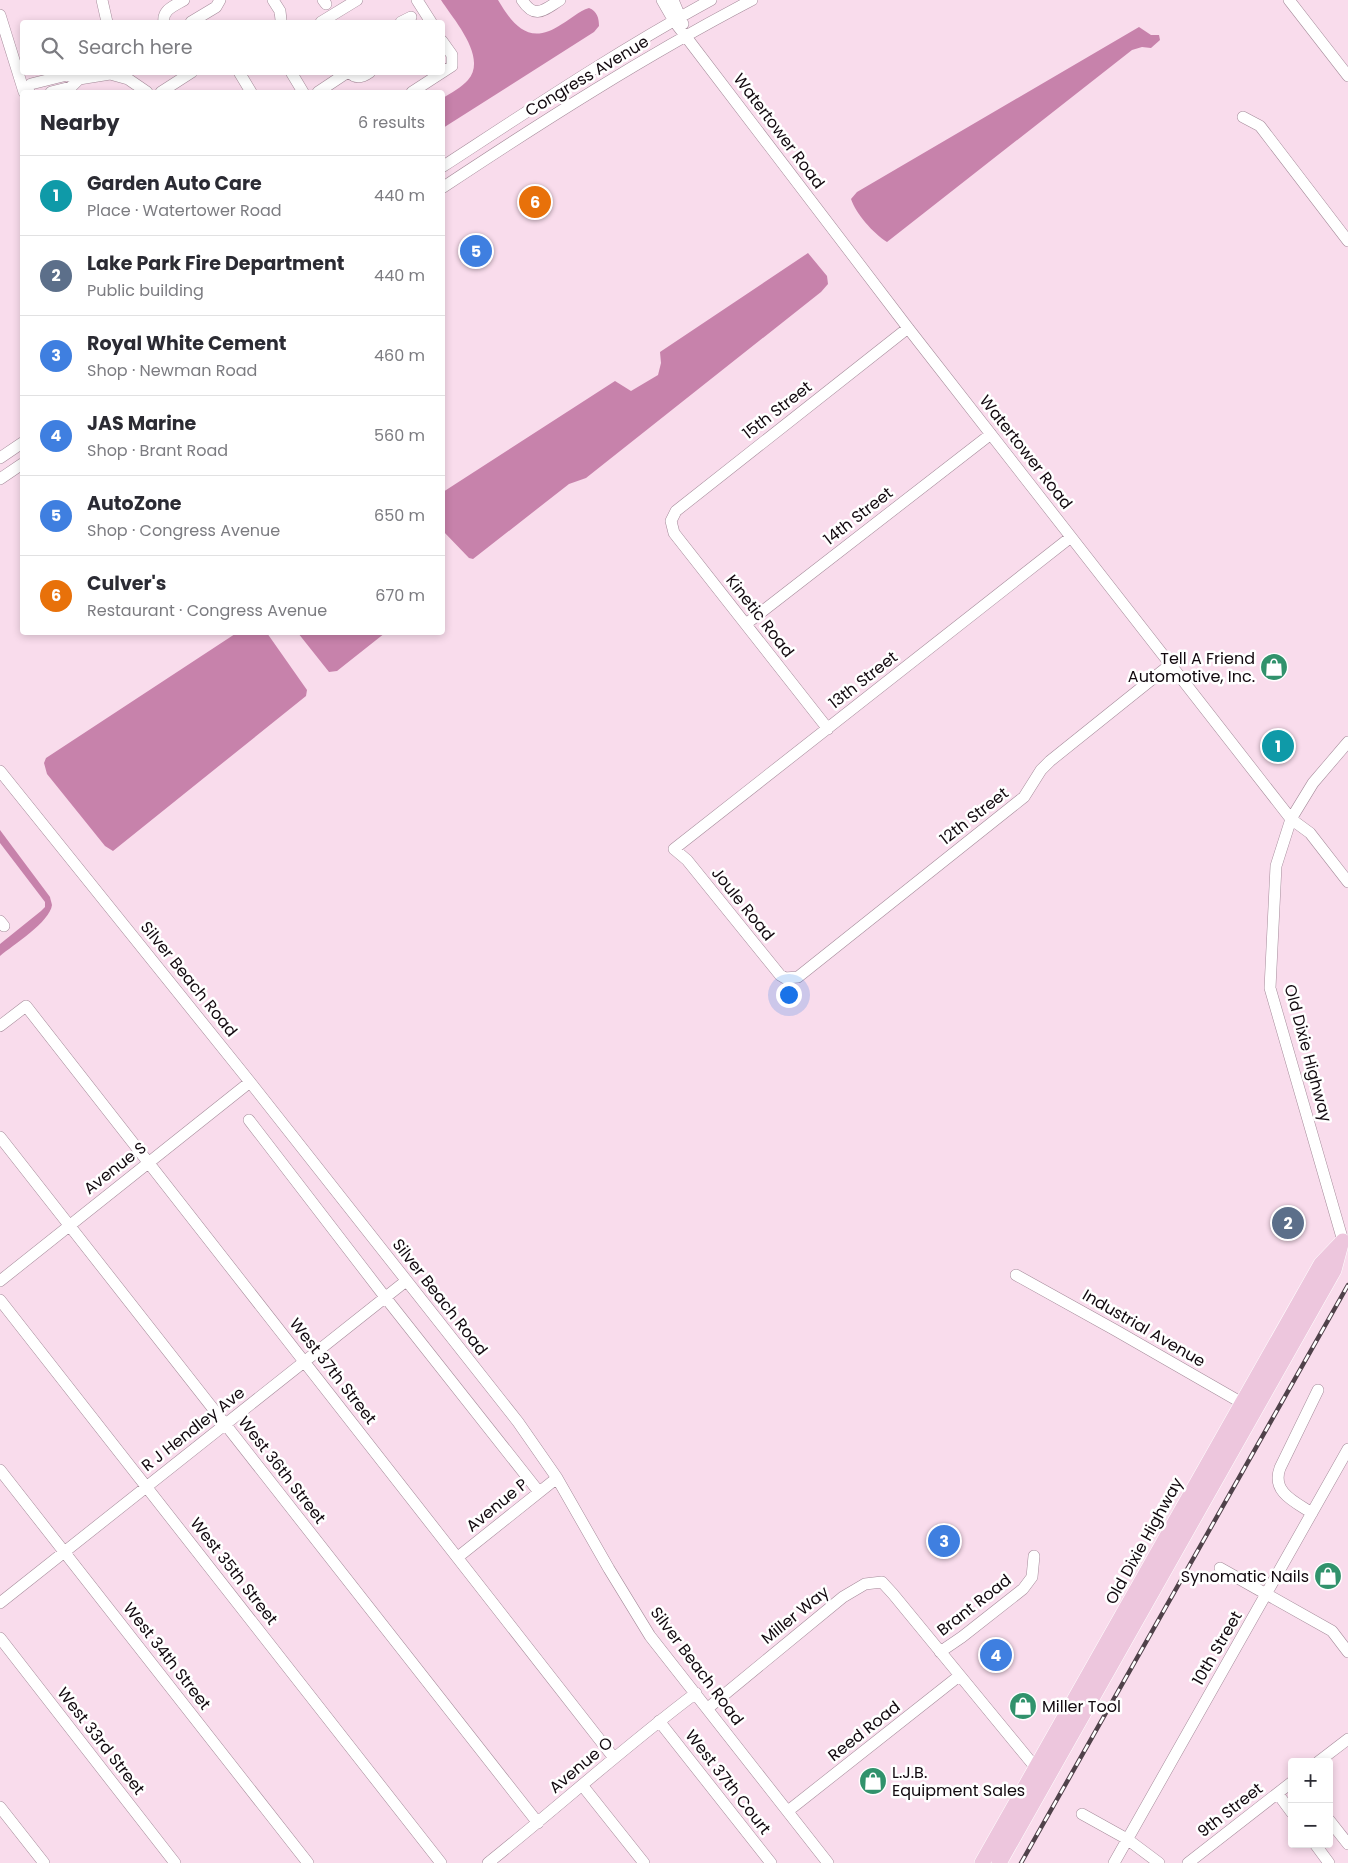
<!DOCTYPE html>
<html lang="en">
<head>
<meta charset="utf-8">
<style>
	body { margin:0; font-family:Poppins,sans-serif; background:#f2f2f3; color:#2b2b33 }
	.controls { position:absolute; right:15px; bottom:15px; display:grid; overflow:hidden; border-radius:5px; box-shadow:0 2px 8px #0003 }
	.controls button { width:45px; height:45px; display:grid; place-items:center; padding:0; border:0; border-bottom:1px solid #e1e1e2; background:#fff; color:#2b2b33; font:25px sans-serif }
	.you { position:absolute; left:788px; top:994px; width:18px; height:18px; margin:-12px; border:4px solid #fff; border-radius:50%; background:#1a73e8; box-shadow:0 0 0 8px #1a73e833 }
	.badge { display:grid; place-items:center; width:32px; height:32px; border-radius:50%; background:#db2777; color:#fff; font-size:16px; font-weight:700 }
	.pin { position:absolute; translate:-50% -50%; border:2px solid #fff; box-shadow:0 1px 5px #0006 }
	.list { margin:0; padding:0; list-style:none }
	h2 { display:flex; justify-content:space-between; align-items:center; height:65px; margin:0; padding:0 20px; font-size:21px }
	h2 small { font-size:16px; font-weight:400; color:#7c7c81 }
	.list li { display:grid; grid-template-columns:32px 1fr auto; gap:15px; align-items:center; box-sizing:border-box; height:80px; padding:0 20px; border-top:1px solid #e1e1e2 }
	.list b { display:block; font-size:19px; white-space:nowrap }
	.list p { margin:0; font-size:16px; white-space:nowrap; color:#7c7c81 }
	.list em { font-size:16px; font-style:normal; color:#7c7c81 }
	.icon { flex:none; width:28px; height:28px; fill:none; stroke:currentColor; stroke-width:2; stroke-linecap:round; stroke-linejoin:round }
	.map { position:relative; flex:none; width:1348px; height:1863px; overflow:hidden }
	.search { position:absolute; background:#fff; box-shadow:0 2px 8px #0003; left:20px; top:20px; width:425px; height:55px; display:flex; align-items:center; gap:12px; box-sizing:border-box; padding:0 18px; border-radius:5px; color:#7c7c81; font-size:19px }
	.panel { position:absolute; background:#fff; box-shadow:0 2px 8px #0003; left:20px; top:90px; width:425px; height:545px; border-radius:5px }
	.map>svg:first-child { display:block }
</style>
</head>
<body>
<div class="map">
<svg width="1348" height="1863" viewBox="0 0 1348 1863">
	<rect width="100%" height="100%" fill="#f9dcec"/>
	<path fill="#c782ab" d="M 441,0 L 498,0 C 514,27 530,46 562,24 C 571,19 579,11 589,8 C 597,11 599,18 599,26 L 594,32 L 572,46 L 443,128 L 443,98 C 451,93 462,87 468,80 C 488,57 453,19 441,0 Z
		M 1139,27 L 1151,35 L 1159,35 L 1160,40 L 1151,48 L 1142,47 L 1132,50 L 887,242 C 873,233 856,214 851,199 L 857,192 Z
		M 808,253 L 827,276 L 828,284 L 821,292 L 586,478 L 569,484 L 473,559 L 469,558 L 443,531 L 443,492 L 615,381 L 631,391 L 658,375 L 661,363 L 660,352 Z
		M 238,632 L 267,633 L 307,690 L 306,696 L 113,851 L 105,846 L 47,774 L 44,763 L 46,758 Z
		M 298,633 L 385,633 L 337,671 L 329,672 Z
		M 0,830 L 50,897 C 50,898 52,904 52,905 C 50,922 13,945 0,956 L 0,944 L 41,911 L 45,907 L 45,902 L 0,843 Z"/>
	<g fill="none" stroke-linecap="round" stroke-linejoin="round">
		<g stroke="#a58b9a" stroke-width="12">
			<path id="minor" d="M 102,0 L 107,22
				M 273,0 L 280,11 L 281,20
				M 323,0 L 326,4
				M 417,0 L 431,22
				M 522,0 C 535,20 544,10 560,0
				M 662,0 L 674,21 L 908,328 L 1291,819 L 1310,833 L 1348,882
				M 673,0 L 683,24
				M 1289,0 L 1348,76
				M 0,15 L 24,92
				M 164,22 C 162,10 174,6 184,0
				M 191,22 L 216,7 L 220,0
				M 321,22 L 357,0
				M 401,22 L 411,17
				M 239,72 L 251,92
				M 291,72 L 303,92
				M 349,72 C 356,80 363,77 370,72
				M 26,92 L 31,84 L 67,75 L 79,79 L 110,74 L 128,79 L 147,92
				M 51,92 L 71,87 L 79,79
				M 161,92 L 192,72
				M 318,92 L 348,72
				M 412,92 L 452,66 L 452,55 L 442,41
				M 1243,117 L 1260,126 L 1348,241
				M 442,167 C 531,109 619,50 711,0
				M 442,188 C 543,121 645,56 752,0
				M 0,458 L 22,443
				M 0,479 L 22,464
				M 1071,537 L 674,849 L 687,860 L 780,975 L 785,978 L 798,977 L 1024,797 L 1041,770 L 1050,761 L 1171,664
				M 746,624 L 991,434
				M 828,729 L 674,533 L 671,521 L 676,511 L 908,328
				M 0,771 L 250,1082 L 518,1422 L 557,1478 L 609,1569 L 650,1636 L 828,1863
				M 0,921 L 4,926
				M 0,1026 L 26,1006 L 614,1758
				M 249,1120 L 385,1297 L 539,1492
				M 0,1137 L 538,1823
				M 1343,1241 L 1270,988 L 1276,866 L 1291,819 L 1313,783 L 1348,742
				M 1016,1275 L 1115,1330 L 1249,1407
				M 0,1281 L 250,1082
				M 0,1300 L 441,1863
				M 0,1470 L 308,1863
				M 1312,1513 C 1295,1502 1271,1492 1280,1468 L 1318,1390
				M 458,1557 L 557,1478
				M 1220,1568 L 1332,1631 L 1348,1652
				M 0,1603 L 406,1281
				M 0,1638 L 175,1863
				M 940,1652 L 962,1637 L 1023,1589 L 1032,1577 L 1034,1556
				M 708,1708 L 843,1597 L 865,1584 L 882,1582 L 893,1594 L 1040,1773
				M 659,1721 L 771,1863
				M 1318,1762 L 1348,1739
				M 582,1785 L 644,1863
				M 1278,1794 L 1292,1813
				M 0,1807 L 44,1863
				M 788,1811 L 959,1676
				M 1082,1814 L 1127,1839 L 1159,1863
				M 1329,1820 L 1348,1844
				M 1315,1844 L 1329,1863
				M 488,1863 C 558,1807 624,1747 696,1693
				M 1114,1863 L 1348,1449
				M 1188,1863 L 1292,1782"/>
		</g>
		<g stroke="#fff" stroke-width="16">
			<path id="major" d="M 982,1863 L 1321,1264 L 1343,1241
				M 999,1863 L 1334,1270 L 1341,1244"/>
		</g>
		<use href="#minor" stroke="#fff" stroke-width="11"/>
		<use href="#major" stroke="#edc6dd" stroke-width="15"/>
		<g stroke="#50424a" stroke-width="4.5">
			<path id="rail" d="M 1021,1863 L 1348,1285"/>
		</g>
		<use href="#rail" stroke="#fff" stroke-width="2.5" stroke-dasharray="8" stroke-linecap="butt"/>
	</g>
	<defs>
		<g id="shop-disc" transform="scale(1.4375)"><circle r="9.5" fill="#31926c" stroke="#fff"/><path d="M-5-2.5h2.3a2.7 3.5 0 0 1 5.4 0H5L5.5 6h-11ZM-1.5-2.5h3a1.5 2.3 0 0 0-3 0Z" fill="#fff"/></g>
	</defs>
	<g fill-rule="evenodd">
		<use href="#shop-disc" x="1274" y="667"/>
		<use href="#shop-disc" x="1328" y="1576"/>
		<use href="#shop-disc" x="1023" y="1706"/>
		<use href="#shop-disc" x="873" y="1781"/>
	</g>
	<g text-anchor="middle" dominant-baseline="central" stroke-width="5" stroke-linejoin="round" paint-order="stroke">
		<g font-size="16" fill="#12090f" stroke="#fff">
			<text transform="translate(587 76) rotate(-31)">Congress Avenue</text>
			<text transform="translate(779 131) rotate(53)">Watertower Road</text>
			<text transform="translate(777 410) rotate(-38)">15th Street</text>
			<text transform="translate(1026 452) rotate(52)">Watertower Road</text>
			<text transform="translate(858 516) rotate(-38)">14th Street</text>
			<text transform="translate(760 616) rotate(52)">Kinetic Road</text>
			<text transform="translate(863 680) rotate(-38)">13th Street</text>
			<text transform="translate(974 816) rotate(-38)">12th Street</text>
			<text transform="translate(743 904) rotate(51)">Joule Road</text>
			<text transform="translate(189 979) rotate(51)">Silver Beach Road</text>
			<text transform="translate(1308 1053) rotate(75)">Old Dixie Highway</text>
			<text transform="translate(115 1168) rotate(-38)">Avenue S</text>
			<text transform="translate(440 1297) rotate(52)">Silver Beach Road</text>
			<text transform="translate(1144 1328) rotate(30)">Industrial Avenue</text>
			<text transform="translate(333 1371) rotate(52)">West 37th Street</text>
			<text transform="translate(193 1429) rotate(-38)">R J Hendley Ave</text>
			<text transform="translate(282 1470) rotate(52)">West 36th Street</text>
			<text transform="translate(497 1505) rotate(-39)">Avenue P</text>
			<text transform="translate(1144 1541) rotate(-61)">Old Dixie Highway</text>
			<text transform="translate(234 1571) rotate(52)">West 35th Street</text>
			<text transform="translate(974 1605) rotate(-38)">Brant Road</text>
			<text transform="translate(795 1615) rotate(-39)">Miller Way</text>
			<text transform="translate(1217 1648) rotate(-60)">10th Street</text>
			<text transform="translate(167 1656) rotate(52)">West 34th Street</text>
			<text transform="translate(697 1666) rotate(53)">Silver Beach Road</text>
			<text transform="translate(864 1731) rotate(-38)">Reed Road</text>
			<text transform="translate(101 1741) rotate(52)">West 33rd Street</text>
			<text transform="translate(581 1765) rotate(-40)">Avenue O</text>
			<text transform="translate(728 1782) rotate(52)">West 37th Court</text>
			<text transform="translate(1230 1810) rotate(-38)">9th Street</text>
		</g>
		<g font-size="16" fill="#12090f" stroke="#fff" text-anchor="end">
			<text x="1255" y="658">Tell A Friend<tspan x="1255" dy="18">Automotive, Inc.</tspan></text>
			<text x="1309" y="1576">Synomatic Nails</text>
			<text x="1042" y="1706" text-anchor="start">Miller Tool</text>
			<text x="892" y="1772" text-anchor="start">L.J.B.<tspan x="892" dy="18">Equipment Sales</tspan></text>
		</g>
	</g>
</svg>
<div class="controls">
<button>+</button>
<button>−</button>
</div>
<div class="you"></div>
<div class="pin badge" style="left:1278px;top:746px;background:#0f9aa8">1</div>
<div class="pin badge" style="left:1288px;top:1223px;background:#5c6f8a">2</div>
<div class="pin badge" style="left:944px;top:1541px;background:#3f7fe0">3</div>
<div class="pin badge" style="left:996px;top:1655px;background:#3f7fe0">4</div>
<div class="pin badge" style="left:476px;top:251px;background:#3f7fe0">5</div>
<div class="pin badge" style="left:535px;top:202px;background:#e8710a">6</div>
<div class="search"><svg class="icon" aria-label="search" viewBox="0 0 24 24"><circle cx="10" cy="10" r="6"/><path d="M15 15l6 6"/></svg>Search here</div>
<section class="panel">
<h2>Nearby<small>6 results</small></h2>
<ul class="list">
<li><span class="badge" style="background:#0f9aa8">1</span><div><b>Garden Auto Care</b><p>Place · Watertower Road</p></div><em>440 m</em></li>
<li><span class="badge" style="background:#5c6f8a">2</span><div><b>Lake Park Fire Department</b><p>Public building</p></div><em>440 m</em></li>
<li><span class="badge" style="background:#3f7fe0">3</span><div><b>Royal White Cement</b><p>Shop · Newman Road</p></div><em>460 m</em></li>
<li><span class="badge" style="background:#3f7fe0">4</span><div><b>JAS Marine</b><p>Shop · Brant Road</p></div><em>560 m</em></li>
<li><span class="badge" style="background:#3f7fe0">5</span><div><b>AutoZone</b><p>Shop · Congress Avenue</p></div><em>650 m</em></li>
<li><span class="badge" style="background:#e8710a">6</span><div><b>Culver's</b><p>Restaurant · Congress Avenue</p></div><em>670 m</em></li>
</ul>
</section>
</div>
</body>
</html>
